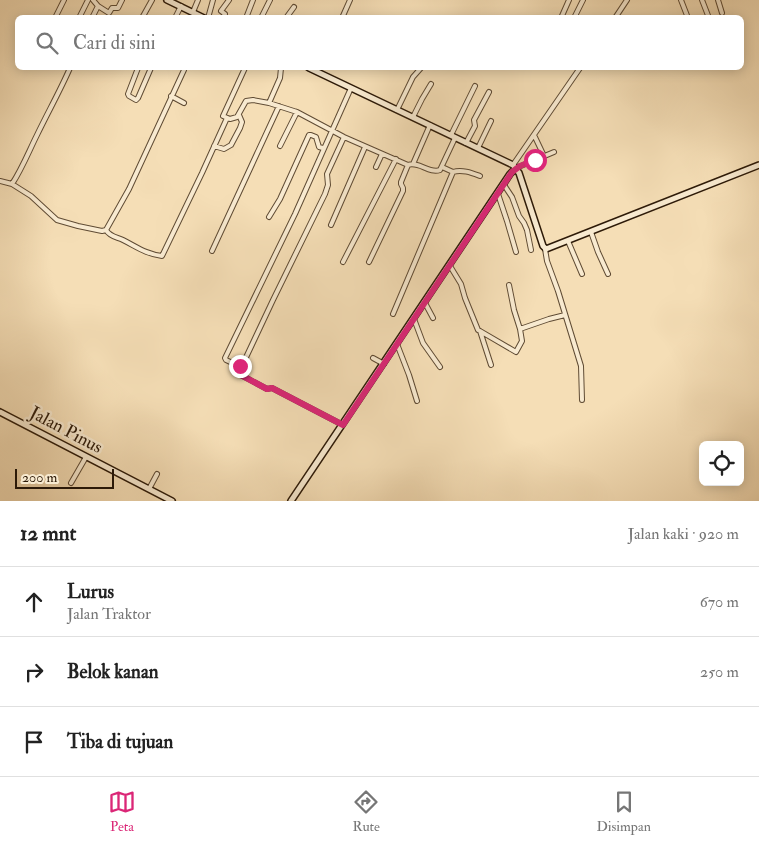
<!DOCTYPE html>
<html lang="id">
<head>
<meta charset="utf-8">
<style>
	body { margin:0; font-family:"IM FELL Double Pica",serif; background:#f2f2f2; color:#222 }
	.controls { position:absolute; right:15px; bottom:15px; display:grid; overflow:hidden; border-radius:8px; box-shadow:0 2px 12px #0003 }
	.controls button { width:45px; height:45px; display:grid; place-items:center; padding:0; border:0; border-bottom:1px solid #e0e0e0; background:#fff; color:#222; font:25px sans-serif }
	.scale { position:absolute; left:15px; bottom:12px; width:99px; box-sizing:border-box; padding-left:5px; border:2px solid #2d1a08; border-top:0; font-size:14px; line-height:18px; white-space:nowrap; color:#2d1a08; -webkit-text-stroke:4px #f8ead0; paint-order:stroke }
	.stop { position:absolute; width:15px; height:15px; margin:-11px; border:4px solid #db2777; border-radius:50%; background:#fff }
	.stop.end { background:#db2777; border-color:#fff; box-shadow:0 1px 5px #0008 }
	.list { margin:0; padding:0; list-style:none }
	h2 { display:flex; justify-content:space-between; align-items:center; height:65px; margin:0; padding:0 20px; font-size:21px }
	h2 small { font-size:16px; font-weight:400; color:#767676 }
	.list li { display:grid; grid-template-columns:32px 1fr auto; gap:15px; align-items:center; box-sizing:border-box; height:70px; padding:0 20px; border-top:1px solid #e0e0e0 }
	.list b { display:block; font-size:19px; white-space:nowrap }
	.list p { margin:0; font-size:16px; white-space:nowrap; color:#767676 }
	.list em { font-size:16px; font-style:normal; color:#767676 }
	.icon { flex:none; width:28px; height:28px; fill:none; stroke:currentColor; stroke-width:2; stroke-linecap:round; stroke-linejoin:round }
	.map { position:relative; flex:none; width:759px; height:501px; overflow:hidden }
	.search { position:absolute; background:#fff; box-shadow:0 2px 12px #0003; left:15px; right:15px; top:15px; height:55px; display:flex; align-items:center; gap:12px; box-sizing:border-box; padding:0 18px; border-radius:8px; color:#767676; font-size:19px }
	.sheet { height:275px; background:#fff }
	nav { display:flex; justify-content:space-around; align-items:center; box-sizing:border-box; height:70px; border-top:1px solid #e0e0e0; background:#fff; font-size:14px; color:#767676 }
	nav a { display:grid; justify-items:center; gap:2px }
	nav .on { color:#db2777 }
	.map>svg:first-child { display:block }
</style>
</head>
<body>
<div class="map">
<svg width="759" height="501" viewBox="0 0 759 501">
	<rect width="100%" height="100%" fill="#f5deb6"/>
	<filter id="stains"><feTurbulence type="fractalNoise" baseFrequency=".004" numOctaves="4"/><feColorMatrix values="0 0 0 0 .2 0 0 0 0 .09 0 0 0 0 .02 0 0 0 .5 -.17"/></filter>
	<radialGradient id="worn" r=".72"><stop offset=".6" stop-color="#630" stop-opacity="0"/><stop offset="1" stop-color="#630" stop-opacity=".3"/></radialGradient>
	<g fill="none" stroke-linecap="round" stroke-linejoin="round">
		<g stroke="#5f4b34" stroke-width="6">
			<path id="street" d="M 93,0 L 98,6 L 109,13 L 112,8 L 118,8 L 122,0
				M 681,0 L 688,18
				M 702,0 L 709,18
				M 718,0 L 722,13
				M 193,12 L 198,0
				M 55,18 L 64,0
				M 79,18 L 88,0
				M 92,18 L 98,6
				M 142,18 L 152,0
				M 175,18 L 181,6
				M 208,18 L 213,0
				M 223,18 L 225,14 L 221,11 L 229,0
				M 246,18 L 253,0
				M 261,18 L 270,0
				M 286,18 L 294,7
				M 342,18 L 350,0
				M 561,18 L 569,0
				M 574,18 L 583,0
				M 615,18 L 627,0
				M 138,68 L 128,94 L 129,96 L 136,100 L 138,98 L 151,68
				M 245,68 L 223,116 L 230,119 L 237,117 L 246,101 L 253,100 L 269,103
				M 281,68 L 280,78 L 269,103 L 297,112 L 344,137 L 408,165 C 419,161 429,174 440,170 L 455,138
				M 171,96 L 184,103
				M 397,110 L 413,77 L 421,68
				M 413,117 L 422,99 L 431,84
				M 451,135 L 475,86
				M 534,135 L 544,156
				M 466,143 L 475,126 L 474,120 L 489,92
				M 214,146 L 224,149 L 231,145 L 240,128 L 242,122 L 239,115
				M 280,146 L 297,112
				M 478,148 L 491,121
				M 413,164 L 430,125
				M 513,165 L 580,68
				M 376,167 L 382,154
				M 442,167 L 453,172 C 462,169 472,173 480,176
				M 516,168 L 554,152
				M 0,181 L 12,184 L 31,196 L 57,220 L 78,226 L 102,231 L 106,230 L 129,189 L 184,70 L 184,68
				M 12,184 C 22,169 29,151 37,135 C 48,112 60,91 70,68
				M 504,185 L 512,197 L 519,216 L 524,223 L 527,230 L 531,250
				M 498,194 L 507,221 L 516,252
				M 269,217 L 280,199 L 309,135 L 311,135 L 316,137 L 319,147 L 323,148
				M 331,225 L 365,147
				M 106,230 C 110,237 117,237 123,240 C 137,247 146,254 162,256 L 202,173 L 227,118
				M 591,232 L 598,252 L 608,274
				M 568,241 L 582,274
				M 545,249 L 547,261 L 558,291 L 581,366 L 582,400
				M 212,251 L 279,106
				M 343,262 L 396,159
				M 369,262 L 403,191 L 403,188 L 401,184 L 401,182 L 408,165
				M 450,266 L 461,284 L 465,298 L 478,330 L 480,331 L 491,365
				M 509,285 L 514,310 L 520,329
				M 425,303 L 433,318
				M 393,314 L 453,172
				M 414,319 L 423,343 L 440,367
				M 480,331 L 516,352 L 522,341 L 520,329 L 549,319 L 565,315
				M 397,344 L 409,375 L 417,401
				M 373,358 L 384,364
				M 241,368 L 273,300 L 325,194 L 328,185 L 327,174 L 344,137
				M 343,425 L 272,388 L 267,389 L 241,375 L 241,367 L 226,360 L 225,358 L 295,214 L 351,88
				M 71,483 L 86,457
				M 149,489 L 157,474"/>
		</g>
		<g stroke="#2d1a08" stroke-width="8">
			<path id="secondary" d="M 167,0 L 204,18
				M 309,68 L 513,165 L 519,173 L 543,246 L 546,249 L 759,165
				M 0,412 L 172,501
				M 291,501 L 510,174 L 516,168"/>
		</g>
		<use href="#street" stroke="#f8ead0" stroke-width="4"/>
		<use href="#secondary" stroke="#f8ead0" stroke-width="5"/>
	</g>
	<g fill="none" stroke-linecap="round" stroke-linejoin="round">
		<path stroke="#db2777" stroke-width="6" d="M 240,366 L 241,368 L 240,373 L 241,375 L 267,389 L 272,388 L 343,425 L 512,172 L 520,166 L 535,160"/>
	</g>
	<g text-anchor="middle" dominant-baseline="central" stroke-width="5" stroke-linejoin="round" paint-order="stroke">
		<g font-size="18" fill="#2d1a08" stroke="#f8ead0">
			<text transform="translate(66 430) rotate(28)">Jalan Pinus</text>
		</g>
	</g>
	<rect width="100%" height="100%" filter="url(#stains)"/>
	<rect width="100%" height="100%" fill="url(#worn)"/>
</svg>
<div class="controls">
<button><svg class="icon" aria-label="locate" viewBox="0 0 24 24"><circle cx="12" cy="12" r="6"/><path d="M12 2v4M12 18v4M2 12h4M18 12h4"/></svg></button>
</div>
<div class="scale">200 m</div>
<div class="stop" style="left:535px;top:160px"></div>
<div class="stop end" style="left:240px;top:366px"></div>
<div class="search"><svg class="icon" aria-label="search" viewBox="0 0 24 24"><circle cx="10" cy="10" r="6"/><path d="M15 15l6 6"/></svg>Cari di sini</div>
</div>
<section class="sheet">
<h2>12 mnt<small>Jalan kaki · 920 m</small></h2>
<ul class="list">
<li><svg class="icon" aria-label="ahead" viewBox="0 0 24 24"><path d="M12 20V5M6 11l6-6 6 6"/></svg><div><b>Lurus</b><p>Jalan Traktor</p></div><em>670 m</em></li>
<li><svg class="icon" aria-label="right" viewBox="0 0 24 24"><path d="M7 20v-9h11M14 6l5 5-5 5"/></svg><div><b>Belok kanan</b></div><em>250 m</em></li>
<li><svg class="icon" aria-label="arrive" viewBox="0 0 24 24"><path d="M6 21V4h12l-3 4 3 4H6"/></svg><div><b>Tiba di tujuan</b></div></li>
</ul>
</section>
<nav>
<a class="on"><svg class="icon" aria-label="map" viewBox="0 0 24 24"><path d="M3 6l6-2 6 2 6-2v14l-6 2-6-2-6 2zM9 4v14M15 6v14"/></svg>Peta</a>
<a><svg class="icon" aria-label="directions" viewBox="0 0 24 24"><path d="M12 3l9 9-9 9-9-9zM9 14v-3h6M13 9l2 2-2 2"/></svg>Rute</a>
<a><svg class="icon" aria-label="saved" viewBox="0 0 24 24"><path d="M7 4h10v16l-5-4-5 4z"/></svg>Disimpan</a>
</nav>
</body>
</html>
